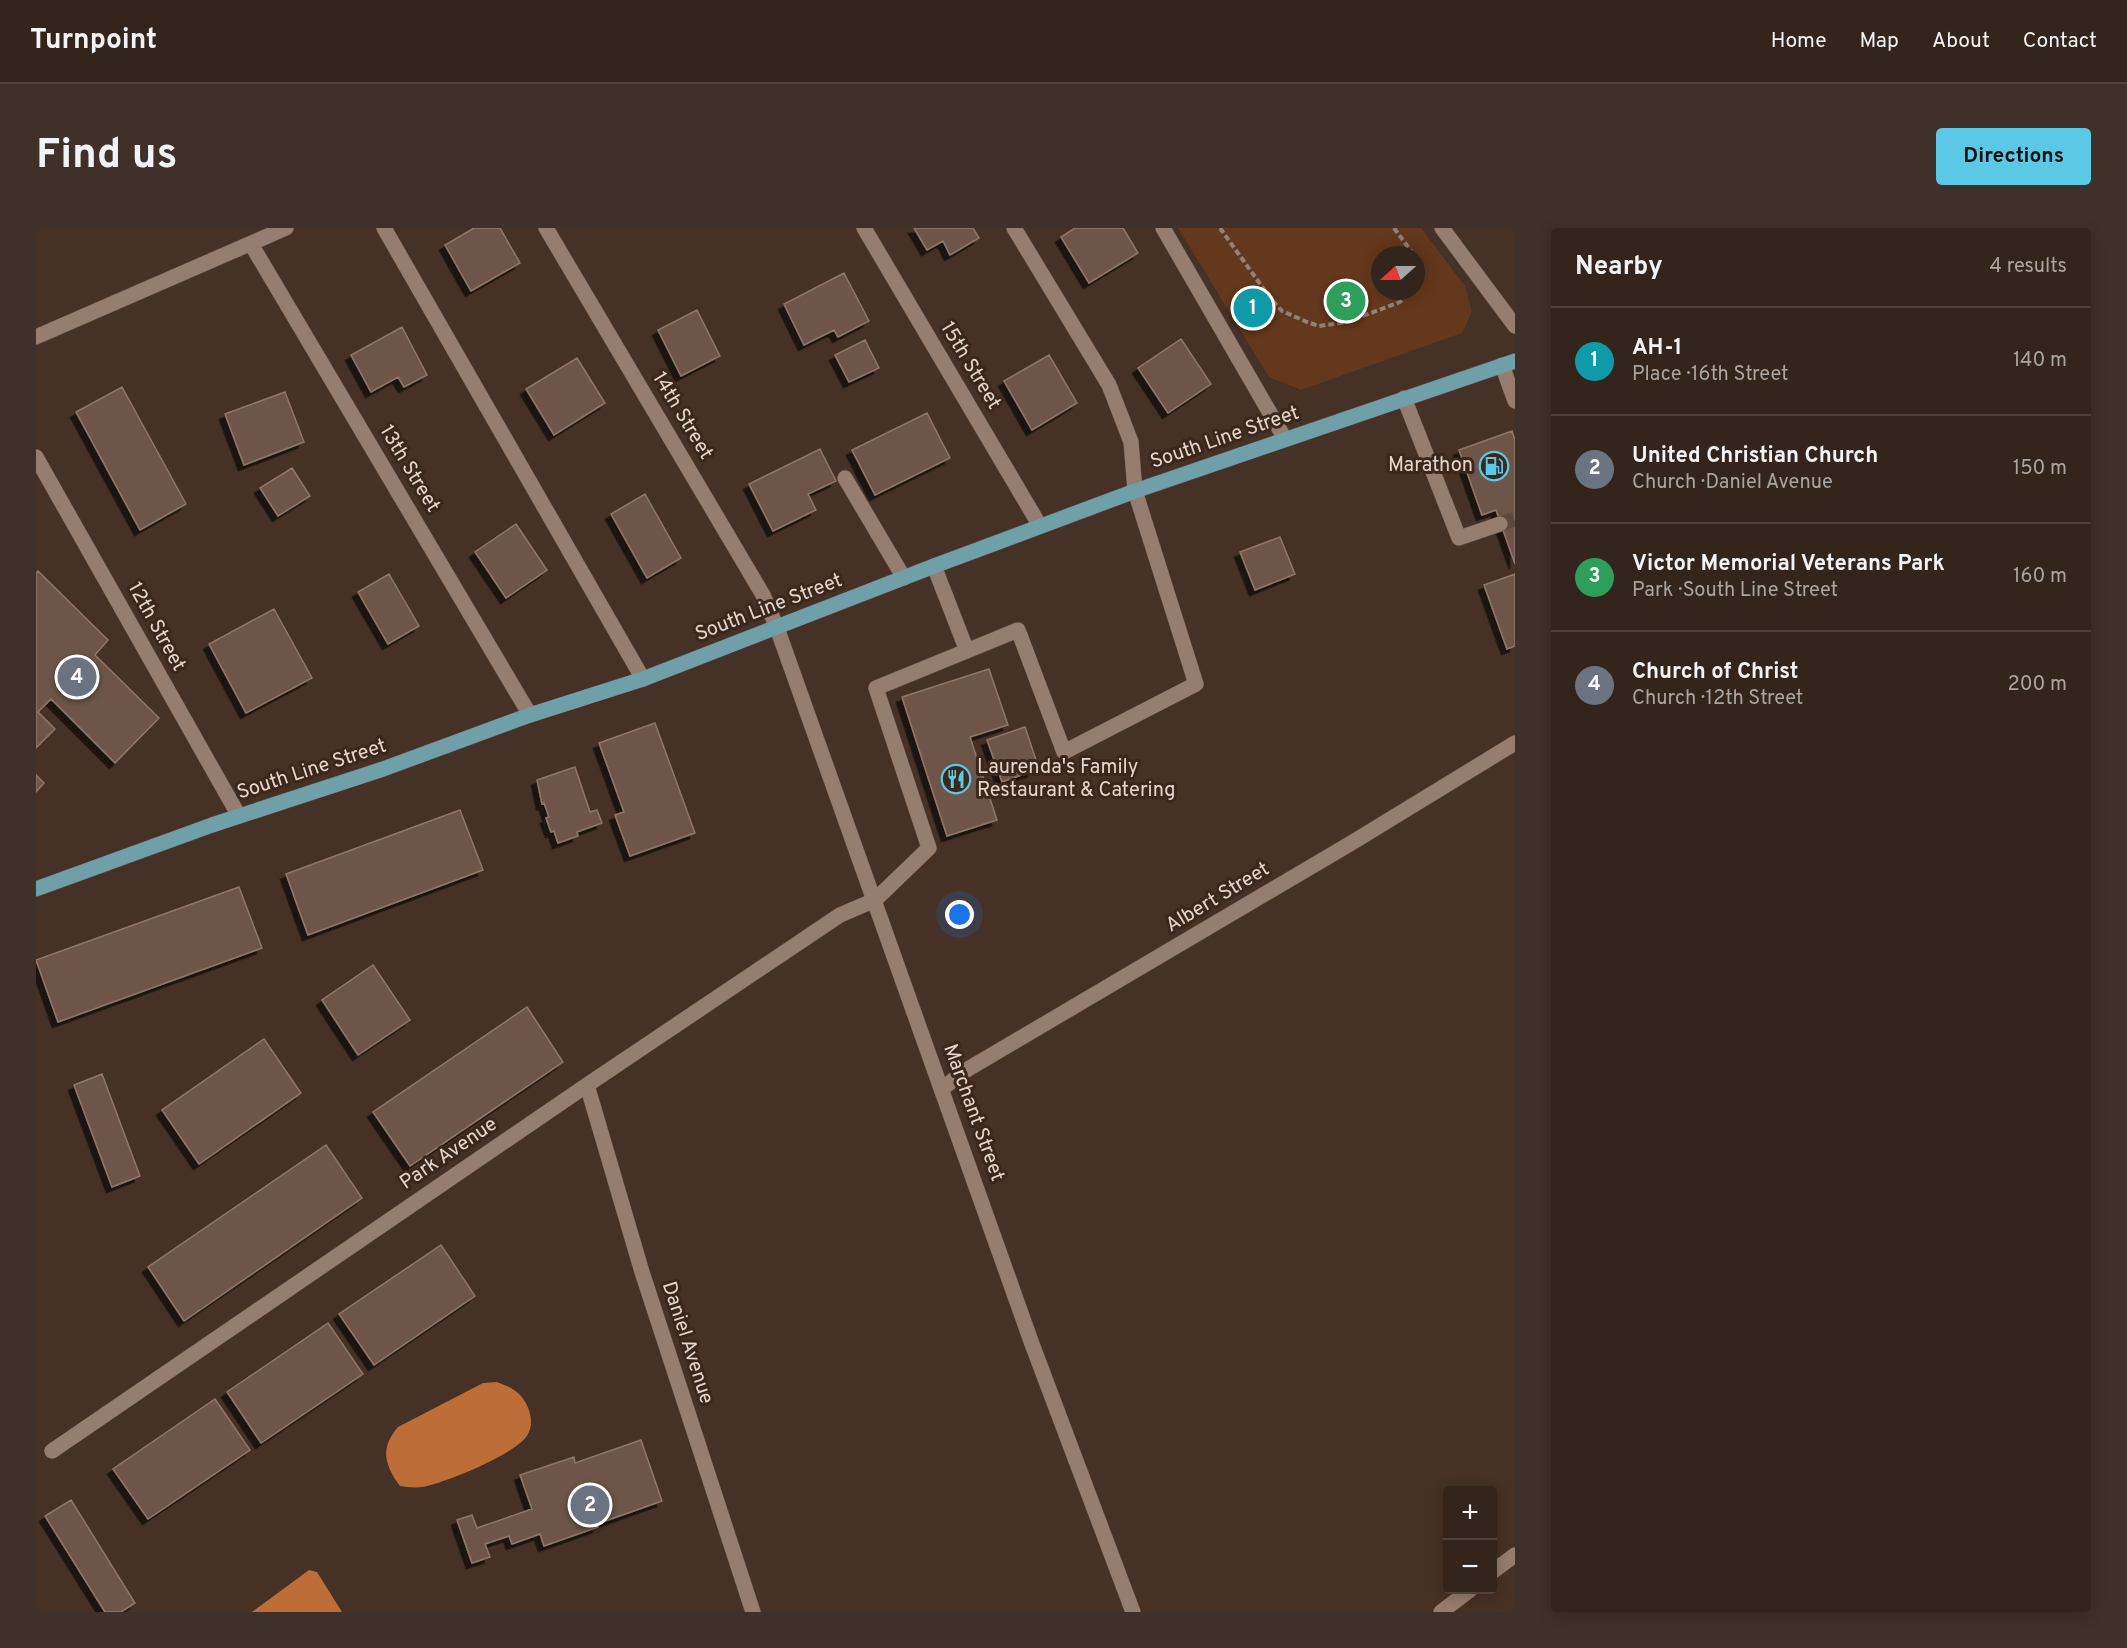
<!DOCTYPE html>
<html lang="en">
<head>
<meta charset="utf-8">
<style>
	body { margin:0; font-family:Overpass,sans-serif; background:#3f3129; color:#f1f3f6 }
	.controls { position:absolute; right:18px; bottom:18px; display:grid; overflow:hidden; border-radius:6px; box-shadow:0 3px 15px #0003 }
	.controls button { width:54px; height:54px; display:grid; place-items:center; padding:0; border:0; border-bottom:2px solid #4e423b; background:#34251c; color:#f1f3f6; font:30px sans-serif }
	.compass { position:absolute; left:1335px; top:18px; width:54px; height:54px; border-radius:50%; background:#34251c; box-shadow:0 3px 15px #0003; rotate:249deg }
	.you { position:absolute; left:924px; top:687px; width:21px; height:21px; margin:-15px; border:4px solid #fff; border-radius:50%; background:#1a73e8; box-shadow:0 0 0 9px #1a73e833 }
	.badge { display:grid; place-items:center; width:39px; height:39px; border-radius:50%; background:#5bc8e6; color:#fff; font-size:20px; font-weight:700 }
	.pin { position:absolute; translate:-50% -50%; border:3px solid #fff; box-shadow:0 2px 6px #0006 }
	.list { margin:0; padding:0; list-style:none }
	h2 { display:flex; justify-content:space-between; align-items:center; height:78px; margin:0; padding:0 24px; font-size:26px }
	h2 small { font-size:20px; font-weight:400; color:#a9a5a3 }
	.list li { display:grid; grid-template-columns:39px 1fr auto; gap:18px; align-items:center; box-sizing:border-box; height:108px; padding:0 24px; border-top:2px solid #4e423b }
	.list b { display:block; font-size:22px; white-space:nowrap }
	.list p { margin:0; font-size:20px; white-space:nowrap; color:#a9a5a3 }
	.list em { font-size:20px; font-style:normal; color:#a9a5a3 }
	.map { position:relative; flex:none; width:1479px; height:1384px; overflow:hidden; border-radius:6px }
	header { display:flex; align-items:center; gap:36px; box-sizing:border-box; height:84px; padding:0 30px; background:#34251c; border-bottom:2px solid #4e423b }
	header strong { font-size:28px }
	nav { display:flex; gap:33px; margin-inline-start:auto; font-size:21px }
	.intro { display:flex; align-items:center; justify-content:space-between; box-sizing:border-box; height:144px; padding:0 36px }
	h1 { margin:0; font-size:42px }
	.button { padding:15px 27px; border-radius:6px; background:#5bc8e6; color:#111; font-size:21px; font-weight:700 }
	main { display:flex; gap:36px; padding:0 36px }
	aside { flex:1; background:#34251c; border-radius:6px; box-shadow:0 3px 15px #0003 }
	.map>svg:first-child { display:block }
</style>
</head>
<body>
<header>
<strong>Turnpoint</strong>
<nav><a>Home</a><a>Map</a><a>About</a><a>Contact</a></nav>
</header>
<div class="intro"><h1>Find us</h1><a class="button">Directions</a></div>
<main>
<div class="map">
<svg width="1479" height="1384" viewBox="0 0 1479 1384">
	<defs>
		<filter id="shadow"><feDropShadow dx="-5.5" dy="5.5" stdDeviation="0" flood-color="#0009"/></filter>
	</defs>
	<rect width="100%" height="100%" fill="#453125"/>
	<path fill="#64381c" fill-rule="evenodd" d="M 1142,0 L 1385,0 L 1429,58 L 1436,84 L 1426,105 L 1265,162 L 1233,149 ZM 1344,27 L 1380,27 L 1380,63 L 1344,63 Z"/>
	<path fill="#bd6d37" d="M 461,1154 C 467,1157 473,1158 478,1162 C 491,1170 500,1192 492,1206 C 483,1225 407,1256 386,1259 C 379,1260 371,1259 364,1258 C 348,1236 344,1220 362,1199 L 447,1155 Z
		M 273,1342 L 281,1344 L 306,1384 L 216,1384 Z"/>
	<path fill="#6d574a" stroke="#8e7769" stroke-width="1.5" filter="url(#shadow)" d="M 438,0 L 464,0 L 484,35 L 435,63 L 409,17 Z
		M 878,0 L 937,0 L 943,10 L 914,27 L 907,13 L 891,22 Z
		M 1039,0 L 1087,0 L 1102,25 L 1053,55 L 1025,9 Z
		M 808,45 L 833,93 L 802,109 L 798,102 L 768,117 L 748,76 Z
		M 661,82 L 684,128 L 645,148 L 622,102 Z
		M 366,99 L 391,147 L 368,159 L 362,149 L 335,164 L 315,127 Z
		M 1145,111 L 1175,156 L 1132,185 L 1102,140 Z
		M 829,112 L 843,140 L 813,154 L 799,127 Z
		M 1013,127 L 1041,175 L 996,202 L 968,153 Z
		M 541,130 L 569,175 L 518,207 L 490,161 Z
		M 86,159 L 150,276 L 104,302 L 40,184 Z
		M 249,164 L 268,214 L 208,237 L 189,186 Z
		M 891,185 L 914,230 L 839,267 L 816,222 Z
		M 1476,203 L 1479,212 L 1479,336 L 1460,282 L 1446,287 L 1423,222 Z
		M 784,221 L 800,253 L 772,266 L 780,282 L 737,303 L 713,256 Z
		M 256,240 L 274,268 L 242,288 L 224,260 Z
		M 609,266 L 645,330 L 611,350 L 575,286 Z
		M 480,296 L 511,342 L 470,370 L 439,324 Z
		M 1244,309 L 1259,346 L 1219,362 L 1204,324 Z
		M 2,343 L 72,412 L 59,427 L 123,490 L 79,535 L 15,471 L 2,484 L 19,501 L 0,520 L 0,345 Z
		M 353,346 L 383,398 L 352,416 L 322,364 Z
		M 1479,346 L 1479,418 L 1471,421 L 1448,357 Z
		M 238,381 L 276,450 L 210,485 L 173,416 Z
		M 953,441 L 972,497 L 934,509 L 961,592 L 911,608 L 866,469 Z
		M 619,495 L 659,605 L 594,628 L 579,587 L 588,584 L 563,515 Z
		M 989,499 L 1000,532 L 993,534 L 997,543 L 966,554 L 951,512 Z
		M 539,539 L 554,584 L 561,582 L 566,595 L 541,604 L 542,608 L 522,615 L 518,603 L 515,604 L 510,590 L 513,589 L 508,575 L 506,576 L 501,552 Z
		M 0,547 L 8,555 L 0,564 Z
		M 424,582 L 447,642 L 272,707 L 250,646 Z
		M 203,659 L 226,720 L 22,794 L 0,732 Z
		M 337,737 L 374,792 L 322,827 L 286,772 Z
		M 491,779 L 527,834 L 374,938 L 337,884 Z
		M 228,811 L 265,865 L 163,936 L 126,882 Z
		M 66,846 L 104,948 L 76,959 L 38,857 Z
		M 290,917 L 326,970 L 148,1093 L 112,1039 Z
		M 405,1017 L 439,1068 L 338,1137 L 303,1086 Z
		M 292,1095 L 327,1146 L 225,1215 L 191,1164 Z
		M 179,1171 L 214,1222 L 112,1291 L 77,1241 Z
		M 605,1212 L 626,1273 L 561,1296 L 562,1299 L 508,1318 L 504,1306 L 476,1316 L 473,1308 L 449,1316 L 454,1329 L 436,1335 L 421,1292 L 436,1287 L 441,1300 L 496,1281 L 484,1247 L 538,1229 L 539,1235 Z
		M 35,1272 L 99,1375 L 85,1384 L 69,1384 L 9,1288 Z"/>
	<g fill="none" stroke-linecap="round" stroke-linejoin="round">
		<path stroke="#5d4a3e" stroke-width="15" stroke-dasharray="15 8" stroke-linecap="butt" d="M 1464,296 L 1479,291"/>
		<g stroke="#5f4e43" stroke-width="16">
			<path id="minor" d="M 348,0 L 607,451
				M 510,0 L 727,367 L 741,400 L 996,1116 L 1097,1384
				M 828,0 L 1004,298
				M 1127,0 L 1249,211
				M 1406,0 L 1479,98
				M 215,16 L 494,487
				M 0,109 L 250,0
				M 1466,137 L 1479,173
				M 1368,170 L 1423,310 L 1464,296
				M 0,229 L 203,588
				M 809,250 L 868,350
				M 898,338 L 931,423
				M 551,857 L 606,1044 L 717,1384
				M 906,861 L 927,844 L 1317,614 L 1479,515
				M 16,1223 L 551,857 L 804,687 L 839,672 L 893,620 L 840,460 L 982,402 L 1028,524 L 1160,456 L 1099,263 L 1095,214 L 1073,157 L 978,0
				M 1456,1344 L 1479,1327
				M 1405,1384 L 1434,1362"/>
		</g>
		<g stroke="#5f4e43" stroke-width="16">
			<path id="major" d="M 0,661 L 176,597 L 347,541 L 494,487 L 607,451 L 898,338 L 1099,263 L 1479,133"/>
		</g>
		<path stroke="#928178" stroke-width="4" stroke-dasharray="6 3" stroke-linecap="butt" d="M 1184,0 L 1232,67 L 1246,83 L 1271,94 L 1283,98 L 1311,94 L 1364,74 L 1373,63
			M 1358,0 L 1378,27
			M 1380,35 L 1380,47"/>
		<use href="#minor" stroke="#957d6f" stroke-width="15"/>
		<use href="#major" stroke="#6f9fa9" stroke-width="15"/>
	</g>
	<defs>
		<g id="fuel-ring" transform="scale(1.5)"><circle r="9.5" fill="#3b271b" stroke="#5bc8e6" stroke-width="1.5"/><path d="M-5.5-6h7V0h2V4h1.3V-2.5L3-4.5l.8-.8L6-3V5H2.5V1h-1V6h-7ZM-4.2-4.7v3.2H.2V-4.7Z" fill="#5bc8e6"/></g>
		<g id="restaurant-ring" transform="scale(1.5)"><circle r="9.5" fill="#3b271b" stroke="#5bc8e6" stroke-width="1.5"/><path d="M-5-6h1v4h1v-4h1v4h1v-4h1v5L-1.5 .5V6h-2V.5L-5-1ZM5-6V6H3V1.5H1.5Q1.5-4 5-6Z" fill="#5bc8e6"/></g>
	</defs>
	<g fill-rule="evenodd">
		<use href="#fuel-ring" x="1458" y="238"/>
		<use href="#restaurant-ring" x="920" y="551"/>
	</g>
	<g text-anchor="middle" dominant-baseline="central" stroke-width="6" stroke-linejoin="round" paint-order="stroke">
		<g font-size="20" fill="#e4d6cf" stroke="#3b271b">
			<text transform="translate(934 138) rotate(59)">15th Street</text>
			<text transform="translate(646 188) rotate(59)">14th Street</text>
			<text transform="translate(1189 210) rotate(-19)">South Line Street</text>
			<text transform="translate(373 241) rotate(59)">13th Street</text>
			<text transform="translate(733 380) rotate(-21)">South Line Street</text>
			<text transform="translate(120 399) rotate(61)">12th Street</text>
			<text transform="translate(276 542) rotate(-18)">South Line Street</text>
			<text transform="translate(1182 670) rotate(-31)">Albert Street</text>
			<text transform="translate(937 885) rotate(70)">Marchant Street</text>
			<text transform="translate(413 926) rotate(-34)">Park Avenue</text>
			<text transform="translate(651 1115) rotate(72)">Daniel Avenue</text>
		</g>
		<g font-size="20" fill="#e4d6cf" stroke="#3b271b" text-anchor="end">
			<text x="1437" y="238">Marathon</text>
			<text x="941" y="540" text-anchor="start">Laurenda's Family<tspan x="941" dy="23">Restaurant &amp; Catering</tspan></text>
		</g>
	</g>
</svg>
<div class="controls">
<button>+</button>
<button>−</button>
</div>
<svg class="compass" viewBox="-18 -18 36 36"><path d="M0-13l5 13h-10z" fill="#e53935"/><path d="M0 13l5-13h-10z" fill="#a9a5a3"/></svg>
<div class="you"></div>
<div class="pin badge" style="left:1217px;top:80px;background:#0f9aa8">1</div>
<div class="pin badge" style="left:554px;top:1277px;background:#6b7280">2</div>
<div class="pin badge" style="left:1310px;top:73px;background:#2e9e5b">3</div>
<div class="pin badge" style="left:41px;top:449px;background:#6b7280">4</div>
</div>
<aside>
<h2>Nearby<small>4 results</small></h2>
<ul class="list">
<li><span class="badge" style="background:#0f9aa8">1</span><div><b>AH-1</b><p>Place · 16th Street</p></div><em>140 m</em></li>
<li><span class="badge" style="background:#6b7280">2</span><div><b>United Christian Church</b><p>Church · Daniel Avenue</p></div><em>150 m</em></li>
<li><span class="badge" style="background:#2e9e5b">3</span><div><b>Victor Memorial Veterans Park</b><p>Park · South Line Street</p></div><em>160 m</em></li>
<li><span class="badge" style="background:#6b7280">4</span><div><b>Church of Christ</b><p>Church · 12th Street</p></div><em>200 m</em></li>
</ul>
</aside>
</main>
</body>
</html>
